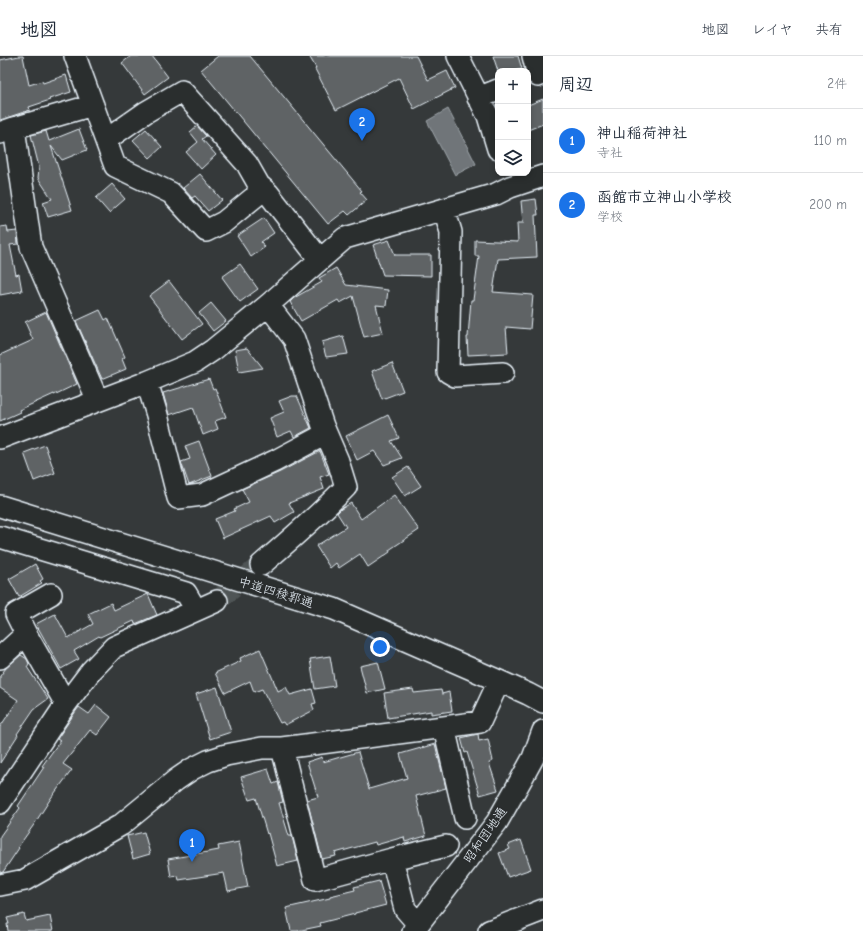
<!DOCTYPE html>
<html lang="ja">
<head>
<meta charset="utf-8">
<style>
	body { margin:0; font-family:"Comic Neue","Klee One",sans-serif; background:#f2f2f3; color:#1f2937 }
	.controls { position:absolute; right:12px; top:12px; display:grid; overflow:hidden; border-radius:8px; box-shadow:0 2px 6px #0003 }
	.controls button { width:36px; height:36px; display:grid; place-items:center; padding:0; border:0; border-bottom:1px solid #e0e1e3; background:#fff; color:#1f2937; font:20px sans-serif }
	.you { position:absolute; left:380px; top:591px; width:14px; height:14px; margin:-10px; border:3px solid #fff; border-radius:50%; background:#1a73e8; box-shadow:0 0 0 6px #1a73e833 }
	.badge { display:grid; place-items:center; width:26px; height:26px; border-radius:50%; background:#1a73e8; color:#fff; font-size:13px; font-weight:700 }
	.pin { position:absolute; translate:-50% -33px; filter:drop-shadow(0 1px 2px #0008) }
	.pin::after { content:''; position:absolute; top:21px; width:14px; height:12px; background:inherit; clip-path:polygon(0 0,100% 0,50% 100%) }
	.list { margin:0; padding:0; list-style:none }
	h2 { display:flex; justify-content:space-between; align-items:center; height:52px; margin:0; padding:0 16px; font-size:17px }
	h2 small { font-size:13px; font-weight:400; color:#747a83 }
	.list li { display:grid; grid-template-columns:26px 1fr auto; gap:12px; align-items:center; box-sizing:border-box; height:64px; padding:0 16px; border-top:1px solid #e0e1e3 }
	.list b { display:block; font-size:15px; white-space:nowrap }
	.list p { margin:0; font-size:13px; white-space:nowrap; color:#747a83 }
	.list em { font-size:13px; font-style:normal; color:#747a83 }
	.icon { flex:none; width:22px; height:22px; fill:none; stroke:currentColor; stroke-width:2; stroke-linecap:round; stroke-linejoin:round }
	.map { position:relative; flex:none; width:543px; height:875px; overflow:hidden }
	header { display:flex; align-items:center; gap:24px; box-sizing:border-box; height:56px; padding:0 20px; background:#fff; border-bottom:1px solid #e0e1e3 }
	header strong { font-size:19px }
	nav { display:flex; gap:22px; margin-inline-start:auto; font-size:14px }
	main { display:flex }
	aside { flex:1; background:#fff }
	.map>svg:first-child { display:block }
</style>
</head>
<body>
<header>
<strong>地図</strong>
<nav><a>地図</a><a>レイヤ</a><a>共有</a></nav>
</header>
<main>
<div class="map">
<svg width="543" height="875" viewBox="0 0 543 875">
	<rect width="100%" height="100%" fill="#35393a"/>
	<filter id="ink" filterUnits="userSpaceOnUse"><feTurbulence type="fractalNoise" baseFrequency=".025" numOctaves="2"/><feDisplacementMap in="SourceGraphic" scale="8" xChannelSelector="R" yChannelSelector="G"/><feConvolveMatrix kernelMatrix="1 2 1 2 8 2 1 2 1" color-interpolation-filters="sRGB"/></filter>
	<g filter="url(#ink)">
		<path fill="#707579" stroke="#a0a7ac" d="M 448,53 L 476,108 L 455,119 L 427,65 Z"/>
		<path fill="#5f6365" stroke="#e8f1f8" d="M 19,0 L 23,0 L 29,29 L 42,25 L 43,27 L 66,19 L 71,36 L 49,43 L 50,44 L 29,51 L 30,54 L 0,64 L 0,4 Z
			M 131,0 L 152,0 L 168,21 L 145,38 L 122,7 Z
			M 218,0 L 250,0 L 362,135 L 360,136 L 367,144 L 349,159 L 345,155 L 328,168 L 201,14 Z
			M 309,0 L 416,0 L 428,24 L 447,15 L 455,32 L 414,53 L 399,22 L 336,54 L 315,13 L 316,12 Z
			M 493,0 L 518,0 L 522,13 L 513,15 L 498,15 Z
			M 543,43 L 543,68 L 528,74 L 528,49 Z
			M 197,70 L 206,80 L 202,83 L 216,99 L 201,113 L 186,96 L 198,86 L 190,76 Z
			M 79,73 L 87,94 L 62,104 L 51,90 L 72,154 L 48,161 L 43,146 L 52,143 L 38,122 L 39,111 L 31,79 L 46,75 L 49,85 Z
			M 146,73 L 162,91 L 150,102 L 133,84 Z
			M 200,118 L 222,144 L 208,155 L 195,140 L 192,142 L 183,132 Z
			M 112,128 L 125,143 L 109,157 L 96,142 Z
			M 536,143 L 538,159 L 535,159 L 537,201 L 498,203 L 493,236 L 533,239 L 530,273 L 506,271 L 508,297 L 468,299 L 467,281 L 468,281 L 471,244 L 473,244 L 479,200 L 475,200 L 475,184 L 518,186 L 517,167 L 523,167 L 521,145 Z
			M 264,162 L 274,177 L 261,186 L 265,191 L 251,201 L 237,180 Z
			M 7,170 L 8,176 L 17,175 L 18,188 L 10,189 L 16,219 L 19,218 L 22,235 L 0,239 L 0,171 Z
			M 389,184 L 395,199 L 431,199 L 431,220 L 383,219 L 373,189 Z
			M 240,208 L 258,233 L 240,246 L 222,221 Z
			M 336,212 L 346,229 L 388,234 L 386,250 L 376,249 L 383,277 L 364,281 L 353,240 L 340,247 L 338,244 L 301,265 L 290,246 L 294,242 L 322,226 L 319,222 Z
			M 169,225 L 202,268 L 182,283 L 149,240 Z
			M 211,247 L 226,265 L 213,275 L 199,257 Z
			M 100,254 L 105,264 L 108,262 L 125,301 L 122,303 L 126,313 L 102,323 L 76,265 Z
			M 46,256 L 77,328 L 54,339 L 54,338 L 19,354 L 20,356 L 0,365 L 0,299 L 33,284 L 25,266 Z
			M 343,280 L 348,298 L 326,301 L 322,286 Z
			M 247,292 L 263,312 L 239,316 L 235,294 Z
			M 392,307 L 403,335 L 382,343 L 372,315 Z
			M 209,323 L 213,333 L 215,332 L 226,361 L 215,365 L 218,373 L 203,379 L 193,351 L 169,359 L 163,337 Z
			M 292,340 L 297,340 L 311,372 L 294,381 L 291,375 L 277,381 L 270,362 L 284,356 L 279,345 Z
			M 388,359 L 399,382 L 391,385 L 402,402 L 384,409 L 374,395 L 357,404 L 346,380 Z
			M 199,385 L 212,420 L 189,429 L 181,406 L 190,403 L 185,390 Z
			M 45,389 L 55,417 L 34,425 L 24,397 Z
			M 320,395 L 329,418 L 320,421 L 324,433 L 289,447 L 294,456 L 275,467 L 271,460 L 223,482 L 215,463 L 235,455 L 234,453 L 249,446 L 242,433 L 280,416 Z
			M 408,411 L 421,430 L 405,440 L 392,421 Z
			M 394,439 L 419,474 L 389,494 L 390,496 L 368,511 L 360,498 L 339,512 L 336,507 L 330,512 L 316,490 L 346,471 L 337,457 L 341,453 L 351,447 L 361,463 Z
			M 35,508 L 43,523 L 40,525 L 42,527 L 19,541 L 9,523 Z
			M 148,538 L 157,559 L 135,568 L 134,565 L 100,581 L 99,580 L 74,595 L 79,603 L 61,613 L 36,568 L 55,558 L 68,582 L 93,568 L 88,558 L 111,547 L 114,554 Z
			M 260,593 L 278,635 L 286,631 L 290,639 L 312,633 L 316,647 L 312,648 L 314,654 L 285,669 L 283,666 L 280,667 L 262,633 L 254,636 L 250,625 L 225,637 L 215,617 L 241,605 L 240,602 Z
			M 21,599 L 27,603 L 29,608 L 27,611 L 48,643 L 34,653 L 17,678 L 18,679 L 0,707 L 0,671 L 18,644 L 0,632 L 0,620 L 6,612 Z
			M 330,600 L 335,630 L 315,633 L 310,603 Z
			M 378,606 L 385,633 L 367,637 L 360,610 Z
			M 217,631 L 231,676 L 210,683 L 196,638 Z
			M 413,633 L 414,637 L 441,634 L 442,638 L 449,636 L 452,655 L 431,658 L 431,655 L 388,662 L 384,637 Z
			M 96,649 L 111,661 L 97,679 L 90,674 L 63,708 L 72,714 L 51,742 L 33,770 L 18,791 L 19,792 L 3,816 L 0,817 L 0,780 L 20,752 L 18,750 L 44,711 L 42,710 L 60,685 L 57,683 L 76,655 L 79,651 L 89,658 Z
			M 478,678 L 479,685 L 488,683 L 493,705 L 489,707 L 498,734 L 480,739 L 467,696 L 465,697 L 461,682 Z
			M 435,688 L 446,732 L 416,740 L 426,780 L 405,786 L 404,781 L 376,789 L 375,786 L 335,797 L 336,800 L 322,803 L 307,744 L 318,741 L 307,706 L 322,701 L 323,706 L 358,696 L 369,733 L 407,722 L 400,698 Z
			M 268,713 L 273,728 L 278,726 L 283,746 L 279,747 L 289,780 L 292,780 L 298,805 L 277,810 L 268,777 L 267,778 L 256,742 L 249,744 L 241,721 Z
			M 144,776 L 150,798 L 133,803 L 127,780 Z
			M 521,784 L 531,813 L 508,821 L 499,797 L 510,793 L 508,789 Z
			M 239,786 L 248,831 L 228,835 L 224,817 L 179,824 L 178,820 L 171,821 L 168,803 L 219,794 L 218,790 Z
			M 379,825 L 386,849 L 355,857 L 355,858 L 320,867 L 321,870 L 297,875 L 291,875 L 286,852 L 330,842 L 330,840 L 355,834 L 354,831 Z
			M 24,858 L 26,865 L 50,860 L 53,875 L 8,875 L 7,868 L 9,868 L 7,862 Z"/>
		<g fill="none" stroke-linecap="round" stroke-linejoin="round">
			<path stroke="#505556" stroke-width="21" stroke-dasharray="21 10" stroke-linecap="butt" d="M 217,545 L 261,509"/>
			<g stroke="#e8f1f8" stroke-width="24">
				<path id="minor" d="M 75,0 L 115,110 L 171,137 L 206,175 L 224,166 L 257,139 L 259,129 L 247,108 L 182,35 L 146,56 L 106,84
					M 458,0 L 488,60 L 498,93
					M 533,0 L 538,20
					M 478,42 L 498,34
					M 14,72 L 93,49
					M 0,77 L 14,72 L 31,191 L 94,336
					M 259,129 L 268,137 L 314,196
					M 444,153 L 451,176 L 448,316 L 455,320 L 503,317
					M 147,326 L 157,359 L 178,442 L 202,439 L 275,405 L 318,382
					M 0,382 L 147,326 L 195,306 L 213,294 L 268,249 L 345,182 L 496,138 L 510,131 L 543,120
					M 0,450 L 334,553 L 499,625 L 528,638 L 543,646
					M 0,481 L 186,537 L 196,554
					M 261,509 C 290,484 319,459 346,431 L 338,405 L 323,370 L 294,283 L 268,249
					M 51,538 L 16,558 L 26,578 L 66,648
					M 0,602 L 26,578
					M 444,671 L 465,762
					M 282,692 L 315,824 L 392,803 L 446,790
					M 0,747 L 66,648 L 91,615 L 114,591 L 217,545
					M 392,803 L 405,853 L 418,868
					M 0,829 L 25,824 L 121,769 L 176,724 L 192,713 L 208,705 L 226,699 L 262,692 L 282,692 L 444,671 L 480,666 L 499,625
					M 413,875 L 497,766 L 522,722 L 533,702 L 543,675
					M 489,875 L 543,854"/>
			</g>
			<use href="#minor" stroke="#2a2d2e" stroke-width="21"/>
		</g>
	</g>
	<g text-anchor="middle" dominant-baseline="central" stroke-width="3" stroke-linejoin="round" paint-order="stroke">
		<g font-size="13" fill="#e8f1f8" stroke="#2a2d2e">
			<text transform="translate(276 536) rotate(17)">中道四稜郭通</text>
			<text transform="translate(485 779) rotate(-55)">昭和団地通</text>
		</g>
	</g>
</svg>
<div class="controls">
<button>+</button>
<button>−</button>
<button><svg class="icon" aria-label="layers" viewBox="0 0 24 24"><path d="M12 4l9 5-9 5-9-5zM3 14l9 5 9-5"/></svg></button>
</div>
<div class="you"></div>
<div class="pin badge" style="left:192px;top:806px">1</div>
<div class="pin badge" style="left:362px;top:85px">2</div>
</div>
<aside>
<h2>周辺<small>2件</small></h2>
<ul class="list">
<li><span class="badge">1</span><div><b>神山稲荷神社</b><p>寺社</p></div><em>110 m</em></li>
<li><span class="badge">2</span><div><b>函館市立神山小学校</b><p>学校</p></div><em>200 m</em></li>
</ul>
</aside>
</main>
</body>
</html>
